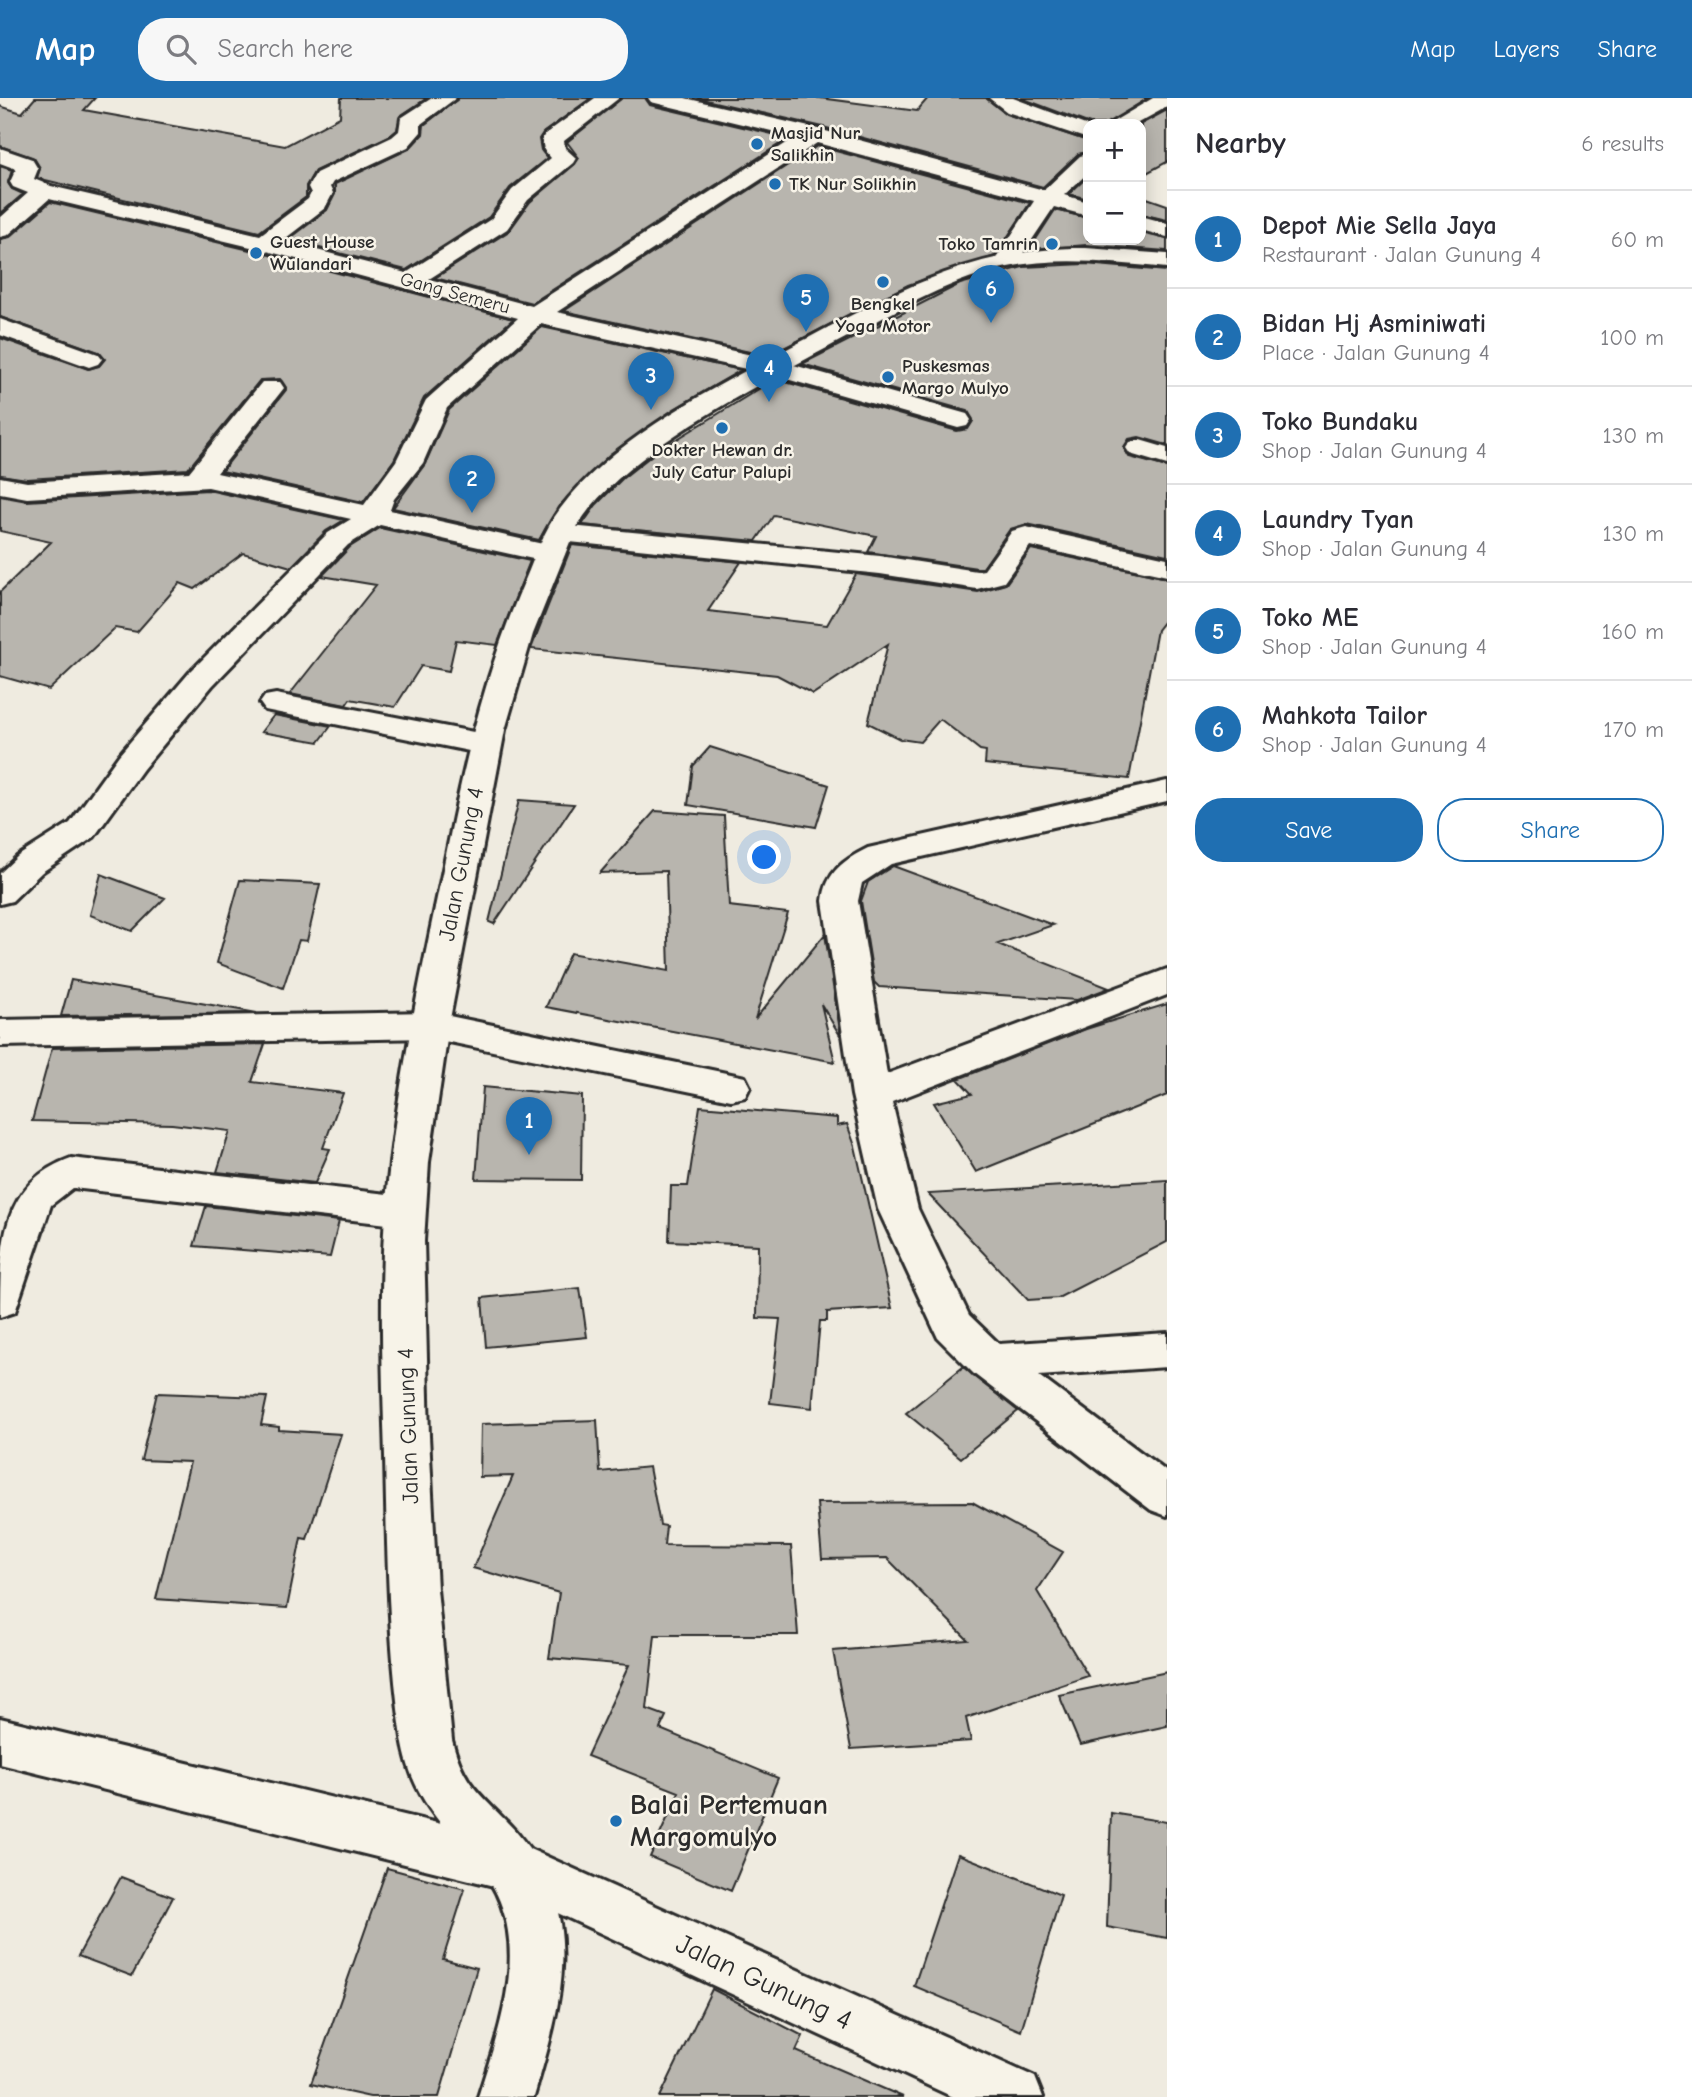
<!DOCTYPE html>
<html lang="en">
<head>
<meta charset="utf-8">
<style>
	body { margin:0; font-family:"Comic Neue",sans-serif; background:#f7f7f7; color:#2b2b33 }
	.controls { position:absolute; right:21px; top:21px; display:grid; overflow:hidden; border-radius:14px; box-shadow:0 4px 18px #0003 }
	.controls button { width:63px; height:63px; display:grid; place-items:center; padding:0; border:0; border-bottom:2px solid #e1e1e2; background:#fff; color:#2b2b33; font:35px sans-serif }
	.you { position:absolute; left:765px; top:760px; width:24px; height:24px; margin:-18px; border:5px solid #fff; border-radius:50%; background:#1a73e8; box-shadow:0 0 0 10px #1a73e833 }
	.badge { display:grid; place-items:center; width:46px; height:46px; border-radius:50%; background:#1f6fb2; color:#fff; font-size:23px; font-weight:700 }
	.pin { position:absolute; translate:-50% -58px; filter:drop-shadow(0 2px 4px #0008) }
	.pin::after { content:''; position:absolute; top:37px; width:24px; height:21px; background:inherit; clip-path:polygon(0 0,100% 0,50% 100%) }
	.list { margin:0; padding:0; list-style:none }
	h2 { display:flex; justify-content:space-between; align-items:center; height:91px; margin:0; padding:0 28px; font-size:30px }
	h2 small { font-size:23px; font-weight:400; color:#7c7c81 }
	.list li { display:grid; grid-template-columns:46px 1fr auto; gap:21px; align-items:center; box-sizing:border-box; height:98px; padding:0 28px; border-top:2px solid #e1e1e2 }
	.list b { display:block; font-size:26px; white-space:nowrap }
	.list p { margin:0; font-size:23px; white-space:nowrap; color:#7c7c81 }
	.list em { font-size:23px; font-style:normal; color:#7c7c81 }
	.actions { display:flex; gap:14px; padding:21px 28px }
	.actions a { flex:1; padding:16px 0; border:2px solid #1f6fb2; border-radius:28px; text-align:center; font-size:24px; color:#1f6fb2 }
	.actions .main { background:#1f6fb2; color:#fff }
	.icon { flex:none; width:38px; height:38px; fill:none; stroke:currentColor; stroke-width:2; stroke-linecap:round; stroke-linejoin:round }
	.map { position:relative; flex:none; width:1167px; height:1999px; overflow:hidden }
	header { display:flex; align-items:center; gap:42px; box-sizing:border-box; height:98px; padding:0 35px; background:#1f6fb2; color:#fff }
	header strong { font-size:33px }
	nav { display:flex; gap:38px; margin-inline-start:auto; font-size:24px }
	.search { width:490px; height:63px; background:#f7f7f7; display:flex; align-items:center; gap:18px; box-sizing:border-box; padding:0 24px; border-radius:28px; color:#7c7c81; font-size:26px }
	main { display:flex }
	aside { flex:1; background:#fff }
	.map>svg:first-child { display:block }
</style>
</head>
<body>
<header>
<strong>Map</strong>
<div class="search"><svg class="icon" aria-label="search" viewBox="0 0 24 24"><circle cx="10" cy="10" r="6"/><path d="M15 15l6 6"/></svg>Search here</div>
<nav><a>Map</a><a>Layers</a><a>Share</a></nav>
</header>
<main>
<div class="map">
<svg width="1167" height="1999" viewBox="0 0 1167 1999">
	<rect width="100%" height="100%" fill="#efebe0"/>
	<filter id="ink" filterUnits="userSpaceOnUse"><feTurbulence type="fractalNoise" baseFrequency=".0143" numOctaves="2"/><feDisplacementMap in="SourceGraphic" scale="14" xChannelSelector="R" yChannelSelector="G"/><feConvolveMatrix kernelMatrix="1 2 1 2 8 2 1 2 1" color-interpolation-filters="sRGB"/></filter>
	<g filter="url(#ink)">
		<path fill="#b8b5ae" stroke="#2b2b2b" stroke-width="2" d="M 35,0 L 95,0 L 84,12 L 285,48 L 340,19 L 341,0 L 427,0 L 400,18 L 397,32 L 391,37 L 315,73 L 306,88 L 306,99 L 259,134 L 37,80 L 40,70 L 34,60 L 0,48 L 0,8 L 22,15 Z
			M 459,0 L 591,0 L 543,35 L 539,41 L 541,52 L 547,60 L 510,90 L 489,119 L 406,172 L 288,142 L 327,112 L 335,96 L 335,86 L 409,51 L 423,36 L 424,27 Z
			M 622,0 L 645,0 L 650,7 L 789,40 L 532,205 L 435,180 L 509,133 L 530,104 L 575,66 L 579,60 L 567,44 Z
			M 697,0 L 820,0 L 917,13 L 928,0 L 986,0 L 1006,16 L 1088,43 L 1088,54 L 1078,56 L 1043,89 L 823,29 Z
			M 1021,0 L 1148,0 L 1107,26 L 1090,26 Z
			M 1167,12 L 1167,64 L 1141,78 L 1141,26 Z
			M 817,48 L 1030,105 L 995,158 L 908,187 L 768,258 L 564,213 Z
			M 0,68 L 12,72 L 8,85 L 12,91 L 23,96 L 0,116 Z
			M 1088,78 L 1088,101 L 1069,96 Z
			M 1141,98 L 1167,107 L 1167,122 L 1141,116 Z
			M 50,104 L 258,154 L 513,221 L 424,300 L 394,362 L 363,404 L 222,373 L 286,292 L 280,281 L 260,282 L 188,371 L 27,381 L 0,377 L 0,240 L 88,271 L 99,268 L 105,261 L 99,254 L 0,219 L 0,141 L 10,139 Z
			M 1055,112 L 1088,120 L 1088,142 L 1141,142 L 1141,135 L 1167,141 L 1167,153 L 1086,147 L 1029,152 Z
			M 1085,166 L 1167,173 L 1167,347 L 1139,339 L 1129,341 L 1124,349 L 1129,359 L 1167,369 L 1167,457 L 1027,426 L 1010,431 L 983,470 L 977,470 L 868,454 L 876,438 L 774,417 L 756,443 L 582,427 L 596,407 L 623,380 L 656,354 L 775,281 L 957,333 L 968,331 L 973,323 L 968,313 L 802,266 L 960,186 L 1023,169 Z
			M 542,229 L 741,272 L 674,311 L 610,356 L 558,409 L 539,442 L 393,410 L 425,366 L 449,312 Z
			M 208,392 L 344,422 L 326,433 L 291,469 L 243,455 L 195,491 L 180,485 L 137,534 L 115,530 L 49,592 L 0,578 L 0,494 L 51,444 L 0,433 L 0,398 L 27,403 Z
			M 380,430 L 530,463 L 497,547 L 456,542 L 449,573 L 421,568 L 395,609 L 350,601 L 346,607 L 290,596 L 376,487 L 322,478 L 350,449 Z
			M 572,447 L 741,464 L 708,513 L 827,527 L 856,476 L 978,494 L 1006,486 L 1031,451 L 1167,480 L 1167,519 L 1157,532 L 1129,681 L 985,666 L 986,653 L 980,652 L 940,621 L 920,644 L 900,641 L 868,625 L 888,546 L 813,596 L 777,577 L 531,551 Z
			M 274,617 L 331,628 L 319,644 L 261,634 Z
			M 710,649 L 829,687 L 816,729 L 688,707 L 693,668 Z
			M 519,702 L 574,706 L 494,826 L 489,824 Z
			M 655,713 L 724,718 L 729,808 L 788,815 L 755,921 L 825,836 L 841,939 L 821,906 L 835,964 L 546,909 L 570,855 L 669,873 L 666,773 L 600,775 Z
			M 893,768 L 1053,827 L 998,846 L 1109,890 L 1077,902 L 879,889 L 874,884 L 861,803 L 868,784 Z
			M 101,776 L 165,800 L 132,833 L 90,817 Z
			M 240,782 L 320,786 L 307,843 L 299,842 L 283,890 L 217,865 Z
			M 71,882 L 257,915 L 61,918 Z
			M 1167,906 L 1167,997 L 976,1074 L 934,1005 L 972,996 L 958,981 L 1086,931 Z
			M 265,946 L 252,984 L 343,995 L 323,1050 L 330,1051 L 315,1085 L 217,1074 L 230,1033 L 172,1026 L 32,1023 L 52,950 Z
			M 483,989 L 582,998 L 581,1082 L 476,1081 Z
			M 700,1008 L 837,1020 L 837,1028 L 847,1026 L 855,1048 L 892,1210 L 827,1214 L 827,1223 L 820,1223 L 812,1310 L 770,1305 L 780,1221 L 757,1220 L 758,1147 L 669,1143 L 671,1088 L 688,1088 Z
			M 1167,1082 L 1167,1144 L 1058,1200 L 1028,1202 L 928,1096 Z
			M 206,1108 L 339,1123 L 330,1159 L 194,1148 Z
			M 580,1190 L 587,1239 L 486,1249 L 482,1200 Z
			M 963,1269 L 1018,1313 L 961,1360 L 906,1315 Z
			M 157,1295 L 267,1299 L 261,1327 L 279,1329 L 279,1332 L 341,1336 L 307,1441 L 301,1440 L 287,1510 L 156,1501 L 190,1364 L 141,1362 Z
			M 597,1322 L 600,1374 L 649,1369 L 660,1427 L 666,1428 L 664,1447 L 791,1448 L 798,1537 L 655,1537 L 647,1611 L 666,1618 L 660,1631 L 778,1680 L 731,1793 L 650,1759 L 679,1694 L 587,1658 L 629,1567 L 549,1560 L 559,1495 L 473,1470 L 513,1378 L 480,1379 L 481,1326 Z
			M 972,1404 L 1063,1454 L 1037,1493 L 1088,1578 L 966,1620 L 971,1643 L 851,1651 L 833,1553 L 968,1542 L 887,1460 L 822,1461 L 817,1405 Z
			M 1167,1574 L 1167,1628 L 1080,1647 L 1059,1597 Z
			M 1111,1715 L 1167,1724 L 1167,1840 L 1107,1829 Z
			M 958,1756 L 1061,1797 L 1021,1933 L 914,1888 Z
			M 387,1770 L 465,1791 L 443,1861 L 477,1870 L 439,1999 L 370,1999 L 311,1986 Z
			M 121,1779 L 173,1799 L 132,1878 L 78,1858 Z
			M 712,1891 L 803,1938 L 796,1953 L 903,1999 L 660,1999 Z"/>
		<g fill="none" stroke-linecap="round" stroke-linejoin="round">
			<g stroke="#2b2b2b" stroke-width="6">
				<path id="street" d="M 432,0 L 456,0 L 421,26 L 421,34 L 408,49 L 333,84 L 330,89 L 333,95 L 325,110 L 282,143 L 406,175 L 491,121 L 512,92 L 551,60 L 544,52 L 542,41 L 545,36 L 595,0 L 619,0 L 564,43 L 565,50 L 576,60 L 573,65 L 528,102 L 507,131 L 429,181 L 532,208 L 796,39 L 651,4 L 648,0 L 685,0 L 822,32 L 1044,92 L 1080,58 L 1088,56 L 1088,75 L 1064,97 L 1088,104 L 1088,118 L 1054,109 L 1015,167 L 999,167 L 995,162 L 1034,103 L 817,45 L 557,214 L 783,264 L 967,316 L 971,322 L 967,328 L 958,330 L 769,276 L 541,226 L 447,310 L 423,365 L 394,401 L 390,412 L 561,450 L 565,456 L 561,462 L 551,465 L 380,427 L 348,447 L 212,588 L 143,671 L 94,739 L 42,774 L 12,803 L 0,806 L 0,775 L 18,758 L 70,725 L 119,657 L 190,574 L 328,435 L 351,421 L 208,389 L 27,400 L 0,395 L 0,379 L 27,384 L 189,374 L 262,284 L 280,284 L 284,290 L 217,375 L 364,407 L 396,363 L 426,302 L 518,220 L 259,151 L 49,101 L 8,137 L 0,139 L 0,120 L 28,95 L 13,89 L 10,84 L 16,71 L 0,65 L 0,50 L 32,61 L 38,71 L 34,81 L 51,88 L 260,137 L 308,101 L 311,95 L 308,89 L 316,75 L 392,39 L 399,33 L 401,20 Z
					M 989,0 L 1013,0 L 1088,28 L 1088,41 L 1007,14 Z
					M 1153,0 L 1167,0 L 1167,9 L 1136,26 L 1109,26 Z
					M 1141,118 L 1167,125 L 1167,139 L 1141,132 Z
					M 0,221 L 98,256 L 102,261 L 98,266 L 89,269 L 0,237 Z
					M 1140,342 L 1167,350 L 1167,367 L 1130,356 L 1126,350 L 1130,344 Z
					M 560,427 L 880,458 L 977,473 L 984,472 L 1012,433 L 1026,429 L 1167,460 L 1167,478 L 1030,448 L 1004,484 L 977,491 L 880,476 L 550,442 L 546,436 L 550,430 Z
					M 276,596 L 484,636 L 495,639 L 500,646 L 495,653 L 484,656 L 265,612 L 260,605 L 265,598 Z
					M 1167,683 L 1167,703 L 891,766 L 862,785 L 858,803 L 887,976 L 1167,871 L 1167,897 L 892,1004 L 918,1111 L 969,1217 L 999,1246 L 1167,1235 L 1167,1269 L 1039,1278 L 1167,1374 L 1167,1418 L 1151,1412 L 974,1276 L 938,1240 L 878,1111 L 852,997 L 823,803 C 826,774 844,762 868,750 Z
					M 430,914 L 731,976 L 745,979 L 750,989 L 745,999 L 731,1002 L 430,940 L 0,948 L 0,922 Z
					M 71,1060 L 405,1098 L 419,1102 L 425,1113 L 419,1124 L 405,1128 L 73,1090 L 51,1107 L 15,1214 L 0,1219 C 0,1149 0,1085 71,1060 Z
					M 0,1620 L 512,1743 L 1035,1979 L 1043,1999 L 953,1999 L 506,1791 L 0,1666 Z"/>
			</g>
			<g stroke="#2b2b2b" stroke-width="6">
				<path id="secondary" d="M 1086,150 L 1167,156 L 1167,170 C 1113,165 1056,158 1003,170 C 943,184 888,218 834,246 C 759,287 614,358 574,434 L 533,536 L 505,632 L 450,921 L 429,1064 L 424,1143 L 429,1338 L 437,1491 L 452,1642 C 465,1693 486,1699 518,1736 C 588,1818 561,1907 534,1999 L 478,1999 C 502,1922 537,1832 475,1764 C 439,1724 411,1698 402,1640 C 388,1548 387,1451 385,1358 C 382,1261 378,1161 390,1065 C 403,956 427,849 449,742 C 467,653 488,566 525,482 C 535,458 544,432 560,411 C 617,335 727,283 810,239 C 901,191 979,149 1086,150 Z"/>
			</g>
			<use href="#street" fill="#f7f3e8" fill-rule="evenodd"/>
			<use href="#secondary" fill="#f7f3e8" fill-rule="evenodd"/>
		</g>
	</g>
	<g fill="#1f6fb2" stroke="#f7f3e8" stroke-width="2.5">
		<circle cx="757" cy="46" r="7"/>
		<circle cx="775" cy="86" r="7"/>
		<circle cx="1052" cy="146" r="7"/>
		<circle cx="256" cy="155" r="7"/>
		<circle cx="883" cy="184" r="7"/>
		<circle cx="888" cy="279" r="7"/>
		<circle cx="722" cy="330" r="7"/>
		<circle cx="616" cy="1723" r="7"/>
	</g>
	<g text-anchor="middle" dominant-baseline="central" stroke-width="5" stroke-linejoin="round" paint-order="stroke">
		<g font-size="19" font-weight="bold" fill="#2b2b2b" stroke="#f7f3e8" text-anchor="start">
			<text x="771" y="35">Masjid Nur<tspan x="771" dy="22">Salikhin</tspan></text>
			<text x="789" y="86">TK Nur Solikhin</text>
			<text x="270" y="144">Guest House<tspan x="270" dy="22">Wulandari</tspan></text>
			<text x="1038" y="146" text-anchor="end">Toko Tamrin</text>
			<text x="883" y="206" text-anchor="middle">Bengkel<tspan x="883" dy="22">Yoga Motor</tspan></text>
			<text x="902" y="268">Puskesmas<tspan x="902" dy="22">Margo Mulyo</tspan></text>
			<text x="722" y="352" text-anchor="middle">Dokter Hewan dr.<tspan x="722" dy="22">July Catur Palupi</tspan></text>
		</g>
		<g font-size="19" fill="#2b2b2b" stroke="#f7f3e8">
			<text transform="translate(455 195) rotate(15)">Gang Semeru</text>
		</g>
		<g font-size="23" fill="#2b2b2b" stroke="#f7f3e8">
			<text transform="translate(461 766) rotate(-79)">Jalan Gunung 4</text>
			<text transform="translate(408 1328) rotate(-92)">Jalan Gunung 4</text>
		</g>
		<g font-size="28" font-weight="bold" fill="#2b2b2b" stroke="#f7f3e8" text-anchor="start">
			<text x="630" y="1707">Balai Pertemuan<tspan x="630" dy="32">Margomulyo</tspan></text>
		</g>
		<g font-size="28" fill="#2b2b2b" stroke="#f7f3e8">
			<text transform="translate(764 1884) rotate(25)">Jalan Gunung 4</text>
		</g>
	</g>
</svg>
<div class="controls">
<button>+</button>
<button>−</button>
</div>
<div class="you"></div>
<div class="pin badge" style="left:529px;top:1057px">1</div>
<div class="pin badge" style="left:472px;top:415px">2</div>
<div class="pin badge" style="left:651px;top:312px">3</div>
<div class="pin badge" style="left:769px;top:304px">4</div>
<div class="pin badge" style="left:806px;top:234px">5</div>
<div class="pin badge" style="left:991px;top:225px">6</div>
</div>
<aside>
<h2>Nearby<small>6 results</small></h2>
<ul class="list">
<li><span class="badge">1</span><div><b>Depot Mie Sella Jaya</b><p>Restaurant · Jalan Gunung 4</p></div><em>60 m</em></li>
<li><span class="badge">2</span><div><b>Bidan Hj Asminiwati</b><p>Place · Jalan Gunung 4</p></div><em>100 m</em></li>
<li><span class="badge">3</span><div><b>Toko Bundaku</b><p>Shop · Jalan Gunung 4</p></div><em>130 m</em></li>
<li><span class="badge">4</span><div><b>Laundry Tyan</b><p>Shop · Jalan Gunung 4</p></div><em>130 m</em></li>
<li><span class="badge">5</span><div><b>Toko ME</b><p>Shop · Jalan Gunung 4</p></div><em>160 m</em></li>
<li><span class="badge">6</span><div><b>Mahkota Tailor</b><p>Shop · Jalan Gunung 4</p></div><em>170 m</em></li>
</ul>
<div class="actions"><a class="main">Save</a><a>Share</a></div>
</aside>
</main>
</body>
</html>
